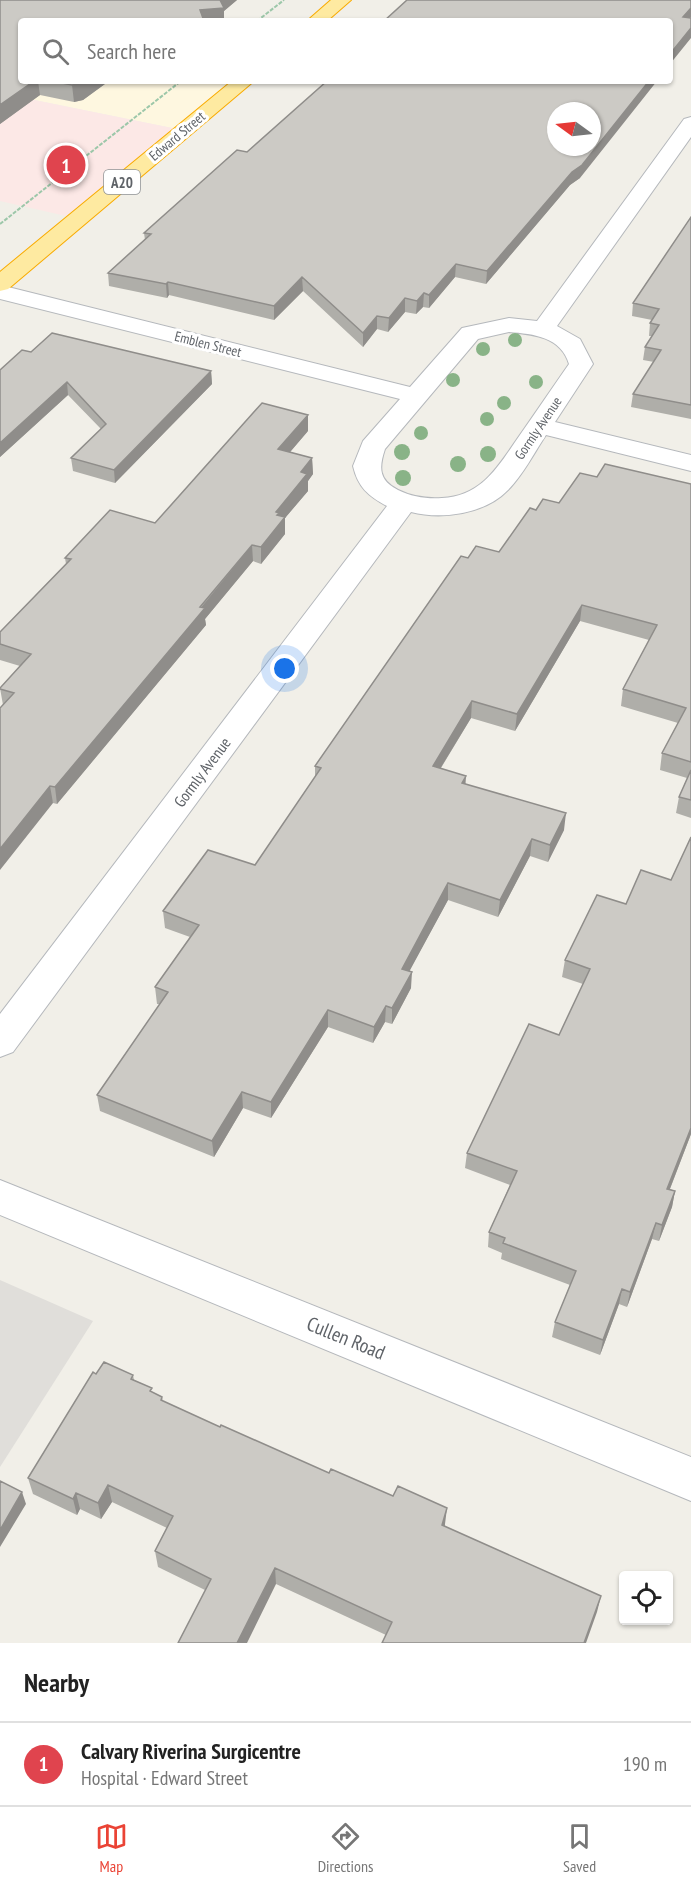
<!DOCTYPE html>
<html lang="en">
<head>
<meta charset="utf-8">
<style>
	body { margin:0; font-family:"PT Sans Narrow",sans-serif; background:#f2f2f2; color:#222 }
	.controls { position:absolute; right:18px; bottom:18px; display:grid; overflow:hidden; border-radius:6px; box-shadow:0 2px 4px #0004 }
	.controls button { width:54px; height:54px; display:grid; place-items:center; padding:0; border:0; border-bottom:2px solid #e0e0e0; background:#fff; color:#222; font:30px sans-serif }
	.compass { position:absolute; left:547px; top:102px; width:54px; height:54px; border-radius:50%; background:#fff; box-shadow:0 2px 4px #0004; rotate:285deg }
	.you { position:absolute; left:285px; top:669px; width:21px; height:21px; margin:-15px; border:4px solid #fff; border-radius:50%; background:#1a73e8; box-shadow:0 0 0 9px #1a73e833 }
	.badge { display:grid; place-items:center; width:39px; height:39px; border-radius:50%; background:#ea4335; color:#fff; font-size:20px; font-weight:700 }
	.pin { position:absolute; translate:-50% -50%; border:3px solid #fff; box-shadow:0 2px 6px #0006 }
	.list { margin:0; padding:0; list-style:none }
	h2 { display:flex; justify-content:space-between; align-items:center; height:78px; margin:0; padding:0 24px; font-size:26px }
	h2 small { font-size:20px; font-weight:400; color:#767676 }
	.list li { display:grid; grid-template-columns:39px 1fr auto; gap:18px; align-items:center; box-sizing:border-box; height:84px; padding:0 24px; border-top:2px solid #e0e0e0 }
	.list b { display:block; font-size:22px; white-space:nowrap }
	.list p { margin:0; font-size:20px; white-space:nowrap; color:#767676 }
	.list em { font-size:20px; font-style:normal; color:#767676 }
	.icon { flex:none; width:33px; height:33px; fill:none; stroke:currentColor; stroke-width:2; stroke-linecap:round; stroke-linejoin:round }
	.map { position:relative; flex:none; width:691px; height:1643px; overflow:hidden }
	.search { position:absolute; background:#fff; box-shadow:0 2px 4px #0004; left:18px; right:18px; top:18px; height:66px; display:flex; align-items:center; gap:15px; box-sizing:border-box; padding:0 21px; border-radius:6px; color:#767676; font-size:22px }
	.sheet { height:162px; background:#fff }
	nav { display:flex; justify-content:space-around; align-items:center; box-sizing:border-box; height:84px; border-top:2px solid #e0e0e0; background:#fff; font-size:16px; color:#767676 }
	nav a { display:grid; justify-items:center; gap:3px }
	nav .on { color:#ea4335 }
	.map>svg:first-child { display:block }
</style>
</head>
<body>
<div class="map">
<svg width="691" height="1643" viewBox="0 0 691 1643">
	<rect width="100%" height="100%" fill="#f1efe8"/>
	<path fill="#fef7e0" d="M 0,18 L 21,81 L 238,81 L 177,129 L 0,93 Z"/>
	<path fill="#e0deda" d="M 0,1280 L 93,1321 L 0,1467 Z"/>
	<path fill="#fce8e6" d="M 0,93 L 177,129 L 66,216 L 0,201 Z"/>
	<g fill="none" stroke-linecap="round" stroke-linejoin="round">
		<g stroke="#b5b8bc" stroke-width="2">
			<path id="minor" d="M 691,117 L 691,137 L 557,326 L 580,339 L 593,364 L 555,422 L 691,455 L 691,471 L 546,435 C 534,453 523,475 508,490 C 485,514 442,520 411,512 L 13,1052 L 0,1057 L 0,1014 L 387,506 C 368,496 358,487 353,466 L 363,441 L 400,399 L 0,299 L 0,285 L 410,387 L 462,328 L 509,318 L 537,321 L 684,119 ZM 509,332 C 534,334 561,337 569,364 C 553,387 538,409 522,432 C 500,463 484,496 442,498 C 427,499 412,497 398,490 C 378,480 379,467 385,449 L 478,339 Z
				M 0,1180 L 691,1457 L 691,1501 L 0,1215 Z"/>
		</g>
		<g stroke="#f9ab00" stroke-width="2">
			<path id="trunk" d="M 331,0 L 351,0 L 327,21 L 307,21 Z
				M 232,81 L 254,81 L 8,289 L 0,291 L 0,272 Z"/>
		</g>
		<path stroke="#9cc7a9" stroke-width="2" stroke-dasharray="4 1.5" stroke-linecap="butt" d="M 257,21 L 284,0
			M 0,224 L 181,81"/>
		<use href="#minor" fill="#fff" fill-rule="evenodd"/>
		<use href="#trunk" fill="#feeaa1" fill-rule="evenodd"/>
	</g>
	<g fill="#89b387">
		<circle cx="515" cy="340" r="7"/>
		<circle cx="483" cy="349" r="7"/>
		<circle cx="453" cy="380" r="7"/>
		<circle cx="536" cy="382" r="7"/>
		<circle cx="504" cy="403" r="7"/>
		<circle cx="487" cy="419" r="7"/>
		<circle cx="421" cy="433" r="7"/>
		<circle cx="402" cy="452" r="8"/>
		<circle cx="488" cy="454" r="8"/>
		<circle cx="458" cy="464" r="8"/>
		<circle cx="403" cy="478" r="8"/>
	</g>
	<path fill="#afaea9" d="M 0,0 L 237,0 L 224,11 L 224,21 L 21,21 L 21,81 L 109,81 L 83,100 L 74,102 L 40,95 L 0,124 Z
		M 247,152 L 580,178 L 570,185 L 486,284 L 455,277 L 429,308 L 423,307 L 416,314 L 405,312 L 388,332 L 377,329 L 363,347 L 303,291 L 274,320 L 169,295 L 167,298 L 109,286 L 108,273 L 145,240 L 144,233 Z
		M 691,217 L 691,419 L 631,407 L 633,394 L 654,362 L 643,360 L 645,347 L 652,336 L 649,336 L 650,323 L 652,320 L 632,316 L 633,303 Z
		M 31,352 L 211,371 L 212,384 L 115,483 L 73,471 L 71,458 L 101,429 L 68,395 L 0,457 L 0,370 Z
		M 308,431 L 290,452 L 312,458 L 313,474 L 308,481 L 308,491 L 285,518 L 285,534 L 261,564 L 253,561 L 205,619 L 206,625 L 57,804 L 53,803 L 3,705 L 0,688 L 20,666 L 0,660 L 0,632 L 66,564 L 65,558 L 155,523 Z
		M 597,477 L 691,484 L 691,818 L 676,813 L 679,797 L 687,778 L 660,770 L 662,753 L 678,723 L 621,706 L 623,689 L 649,640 L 580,621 L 515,731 L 471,718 L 441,768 L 465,784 L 564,830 L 548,862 L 530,856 L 498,917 L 448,900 L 409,971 L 411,988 L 392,1024 L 385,1022 L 373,1043 L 328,1027 L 271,1118 L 243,1108 L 214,1157 L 100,1111 L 97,1095 L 160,1004 L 157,1004 L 155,987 L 190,937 L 165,928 L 163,911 L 255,865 L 315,777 L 315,766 L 468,558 L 499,552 L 536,510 L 559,503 Z
		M 691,837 L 691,1134 L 670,1189 L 675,1191 L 672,1207 L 659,1241 L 652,1239 L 627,1307 L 619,1304 L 600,1355 L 552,1337 L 555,1322 L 570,1285 L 501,1259 L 502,1253 L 488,1247 L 489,1232 L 510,1185 L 465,1168 L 467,1153 L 559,1035 L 583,984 L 562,977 L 565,960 L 626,904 L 671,880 Z
		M 96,1374 L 133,1375 L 134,1380 L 152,1392 L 162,1397 L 163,1401 L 220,1427 L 445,1524 L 445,1527 L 597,1612 L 386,1635 L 276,1584 L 205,1590 L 158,1567 L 155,1551 L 167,1528 L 112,1502 L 101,1519 L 80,1509 L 77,1515 L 33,1494 L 28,1478 Z"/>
	<path fill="#8f8d8a" d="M 219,0 L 237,0 L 224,11 L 224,21 L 201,21 L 200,10 Z
		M 691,8 L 691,17 L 682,29 L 683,17 Z
		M 691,28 L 691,38 L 670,64 L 670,54 Z
		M 34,81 L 38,81 L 40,95 L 0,124 L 0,105 Z
		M 84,81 L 109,81 L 83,100 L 74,102 L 72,85 Z
		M 649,81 L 657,81 L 580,178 L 570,185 L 486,284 L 487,271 Z
		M 456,264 L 455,277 L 429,308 L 429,295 Z
		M 302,277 L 303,291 L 274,320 L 274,306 Z
		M 168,282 L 169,295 L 167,298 L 166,284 Z
		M 424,293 L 423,307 L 416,314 L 417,301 Z
		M 405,298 L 405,312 L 388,332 L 389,318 Z
		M 377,316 L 377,329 L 363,347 L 363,333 Z
		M 211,371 L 212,384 L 115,483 L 114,470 Z
		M 67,382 L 68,395 L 0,457 L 0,443 Z
		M 308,415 L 308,431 L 279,465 L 278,449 Z
		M 312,458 L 313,474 L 308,481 L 308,491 L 285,518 L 285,534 L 261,564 L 261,547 L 276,512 L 301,472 Z
		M 252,545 L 253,561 L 205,619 L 206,625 L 57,804 L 55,787 Z
		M 582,605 L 580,621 L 515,731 L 517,714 Z
		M 472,701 L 471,718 L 432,782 L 433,766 Z
		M 466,776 L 465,792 L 462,783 Z
		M 50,786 L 53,803 L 0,870 L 0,849 Z
		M 566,813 L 564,830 L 548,862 L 550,845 Z
		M 532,839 L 530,856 L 498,917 L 500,900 Z
		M 448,883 L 448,900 L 402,985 L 402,969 Z
		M 412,972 L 411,988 L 392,1024 L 392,1008 Z
		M 386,1006 L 385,1022 L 373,1043 L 374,1027 Z
		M 328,1010 L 328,1027 L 271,1118 L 271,1102 Z
		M 242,1092 L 243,1108 L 214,1157 L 212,1141 Z
		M 691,1128 L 691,1134 L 664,1204 L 667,1189 Z
		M 675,1191 L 672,1207 L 659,1241 L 662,1225 Z
		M 656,1223 L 652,1239 L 627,1307 L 630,1292 Z
		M 622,1289 L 619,1304 L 600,1355 L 603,1340 Z
		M 108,1485 L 112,1502 L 101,1519 L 98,1503 Z
		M 22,1492 L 26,1504 L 0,1547 L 0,1530 Z
		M 76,1493 L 80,1509 L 77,1515 L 73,1499 Z
		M 447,1508 L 445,1524 L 441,1542 L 442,1525 Z
		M 275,1568 L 276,1584 L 247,1643 L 237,1643 Z
		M 601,1596 L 597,1612 L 586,1643 L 584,1643 Z"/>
	<path fill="#cccac5" stroke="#8f8d8a" stroke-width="1.5" fill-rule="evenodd" d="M 0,0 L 220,0 L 224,8 L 200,10 L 204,21 L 21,21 L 21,81 L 34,81 L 0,105 Z
		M 407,0 L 691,0 L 691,8 L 683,17 L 691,18 L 691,28 L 670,54 L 670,21 L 384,21 Z
		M 52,81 L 84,81 L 81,83 L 72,85 Z
		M 327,81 L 649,81 L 582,165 L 572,172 L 487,271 L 456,264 L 429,295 L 424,293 L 417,301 L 405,298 L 389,318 L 377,316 L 363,333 L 302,277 L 274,306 L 168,282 L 166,284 L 108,273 L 151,234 L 144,233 L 237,150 L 247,152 ZM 556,111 L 592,111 L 592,147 L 556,147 Z
		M 691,217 L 691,405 L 633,394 L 661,350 L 645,347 L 659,325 L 650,323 L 659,309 L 633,303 Z
		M 52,333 L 211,371 L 114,470 L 71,458 L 106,424 L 67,382 L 0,443 L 0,370 L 22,350 L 31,352 Z
		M 262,403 L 308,415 L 278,449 L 312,458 L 301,472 L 307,474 L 276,512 L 279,513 L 277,515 L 285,517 L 261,547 L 252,545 L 200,607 L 205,608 L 55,787 L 50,786 L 0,849 L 0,708 L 14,693 L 0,689 L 0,688 L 31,654 L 0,644 L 0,632 L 71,559 L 65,558 L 110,510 L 155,523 Z
		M 605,464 L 691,484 L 691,762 L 662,753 L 686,708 L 623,689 L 657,625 L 582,605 L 517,714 L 472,701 L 433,766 L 466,776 L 462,783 L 566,813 L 550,845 L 532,839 L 500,900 L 448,883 L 402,969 L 412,972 L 392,1008 L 386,1006 L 374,1027 L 328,1010 L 271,1102 L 242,1092 L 212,1141 L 97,1095 L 168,992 L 155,987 L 199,925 L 163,911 L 208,850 L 255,865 L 321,768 L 315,766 L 461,556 L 468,558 L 476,546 L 499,552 L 530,508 L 536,510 L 543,499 L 559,503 L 580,473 L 597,477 Z
		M 691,770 L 691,800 L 679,797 Z
		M 691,837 L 691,1128 L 667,1189 L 675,1191 L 662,1225 L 656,1223 L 630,1292 L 622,1289 L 603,1340 L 555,1322 L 576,1271 L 503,1243 L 505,1238 L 489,1232 L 517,1171 L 467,1153 L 529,1024 L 559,1035 L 590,969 L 565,960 L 597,895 L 626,904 L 641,870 L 671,880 Z
		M 104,1362 L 133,1375 L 131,1379 L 152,1388 L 150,1391 L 162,1397 L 161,1400 L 220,1427 L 221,1425 L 329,1473 L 331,1469 L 393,1496 L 398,1486 L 447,1508 L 442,1525 L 601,1596 L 584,1643 L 382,1643 L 392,1622 L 275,1568 L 237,1643 L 178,1643 L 211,1579 L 155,1551 L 173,1516 L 108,1485 L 98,1503 L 76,1493 L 73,1499 L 28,1478 L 93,1372 L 96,1374 Z
		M 0,1481 L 22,1492 L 0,1530 Z"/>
	<g text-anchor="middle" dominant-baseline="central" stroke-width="6" stroke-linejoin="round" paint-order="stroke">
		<g font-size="14" fill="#5f6368" stroke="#fff">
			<text transform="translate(177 136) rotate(-40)">Edward Street</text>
			<text transform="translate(208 344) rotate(14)">Emblen Street</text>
			<text transform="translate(538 428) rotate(-56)">Gormly Avenue</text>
		</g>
		<rect fill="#fff" stroke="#8f9295" stroke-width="1.5" x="104" y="170" width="36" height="24" rx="4.5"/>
		<g font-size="15" font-weight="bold" fill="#5f6368">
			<text x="122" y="182">A20</text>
		</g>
		<g font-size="16" fill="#5f6368" stroke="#fff">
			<text transform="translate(202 772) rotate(-53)">Gormly Avenue</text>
		</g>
		<g font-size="20" fill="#5f6368" stroke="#fff">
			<text transform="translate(346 1338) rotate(22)">Cullen Road</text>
		</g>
	</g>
</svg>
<div class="controls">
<button><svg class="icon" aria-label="locate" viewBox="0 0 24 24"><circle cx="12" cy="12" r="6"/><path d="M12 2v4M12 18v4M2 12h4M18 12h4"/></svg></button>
</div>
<svg class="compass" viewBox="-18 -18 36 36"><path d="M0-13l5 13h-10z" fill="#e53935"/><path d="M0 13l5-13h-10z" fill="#767676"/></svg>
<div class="you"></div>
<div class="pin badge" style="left:66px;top:165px;background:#e0444e">1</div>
<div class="search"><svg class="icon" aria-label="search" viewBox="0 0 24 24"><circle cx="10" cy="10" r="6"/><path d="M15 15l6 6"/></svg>Search here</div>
</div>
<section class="sheet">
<h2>Nearby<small></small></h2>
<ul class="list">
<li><span class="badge" style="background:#e0444e">1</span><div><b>Calvary Riverina Surgicentre</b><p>Hospital · Edward Street</p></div><em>190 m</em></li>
</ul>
</section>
<nav>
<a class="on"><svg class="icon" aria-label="map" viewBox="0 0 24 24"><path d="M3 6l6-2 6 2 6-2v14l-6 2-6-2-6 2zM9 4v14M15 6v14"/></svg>Map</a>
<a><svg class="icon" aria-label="directions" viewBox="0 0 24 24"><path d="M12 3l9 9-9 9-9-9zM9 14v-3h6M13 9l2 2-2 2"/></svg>Directions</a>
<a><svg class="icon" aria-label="saved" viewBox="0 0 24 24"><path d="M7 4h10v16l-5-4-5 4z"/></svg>Saved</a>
</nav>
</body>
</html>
